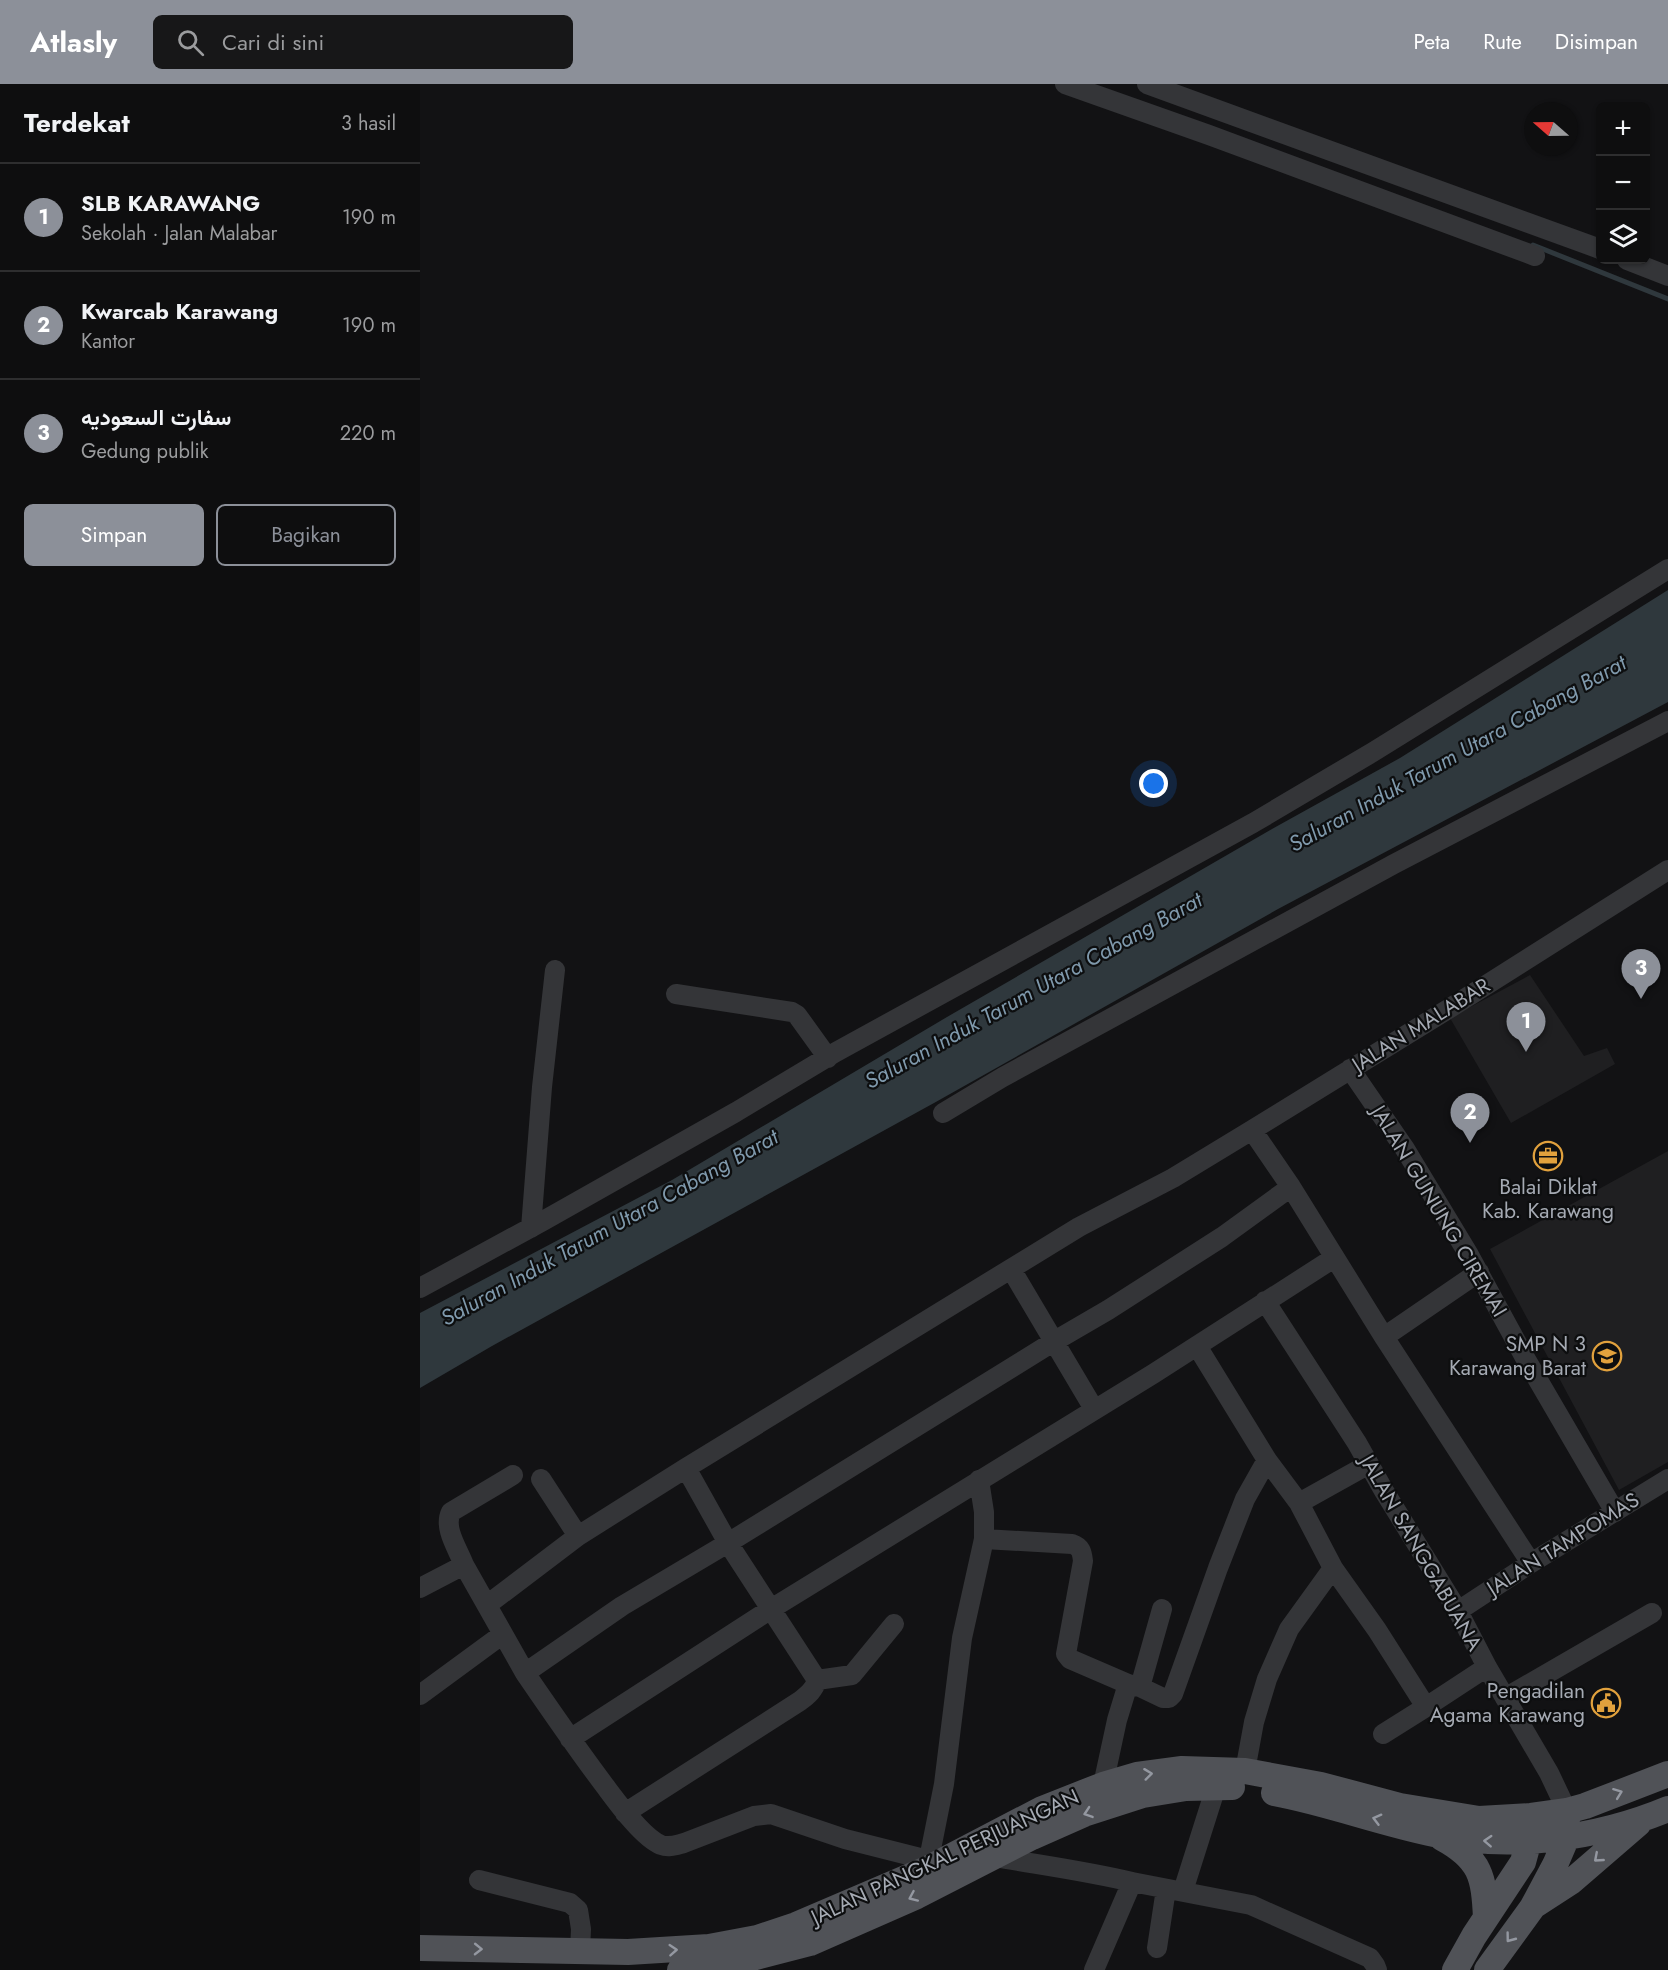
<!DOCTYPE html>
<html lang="id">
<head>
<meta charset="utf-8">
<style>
	body { margin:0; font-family:Jost,Vazirmatn,sans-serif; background:#171718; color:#f1f3f6 }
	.controls { position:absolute; right:18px; top:18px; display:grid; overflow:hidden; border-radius:9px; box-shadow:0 2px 4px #0004 }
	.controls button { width:54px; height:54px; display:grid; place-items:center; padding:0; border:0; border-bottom:2px solid #2e2e2f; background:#0e0e0f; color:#f1f3f6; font:30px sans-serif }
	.compass { position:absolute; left:1104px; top:18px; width:54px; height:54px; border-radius:50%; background:#0e0e0f; box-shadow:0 2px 4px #0004; rotate:290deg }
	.you { position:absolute; left:734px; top:700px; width:21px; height:21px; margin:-15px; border:4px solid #fff; border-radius:50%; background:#1a73e8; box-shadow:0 0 0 9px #1a73e833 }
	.badge { display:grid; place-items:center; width:39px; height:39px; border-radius:50%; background:#8c9099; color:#fff; font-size:20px; font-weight:700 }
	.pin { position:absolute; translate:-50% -50px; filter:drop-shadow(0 2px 3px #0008) }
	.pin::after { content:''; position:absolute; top:32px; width:21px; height:18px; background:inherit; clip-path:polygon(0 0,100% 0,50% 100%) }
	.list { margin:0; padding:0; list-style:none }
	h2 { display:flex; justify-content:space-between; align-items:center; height:78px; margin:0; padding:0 24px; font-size:26px }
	h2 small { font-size:20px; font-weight:400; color:#9b9c9e }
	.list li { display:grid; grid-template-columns:39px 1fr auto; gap:18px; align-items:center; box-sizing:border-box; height:108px; padding:0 24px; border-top:2px solid #2e2e2f }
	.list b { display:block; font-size:22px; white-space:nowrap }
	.list p { margin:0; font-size:20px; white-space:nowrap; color:#9b9c9e }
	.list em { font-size:20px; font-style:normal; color:#9b9c9e }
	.actions { display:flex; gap:12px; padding:18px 24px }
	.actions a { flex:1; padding:14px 0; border:2px solid #8c9099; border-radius:9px; text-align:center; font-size:21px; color:#8c9099 }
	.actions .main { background:#8c9099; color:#fff }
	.icon { flex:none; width:33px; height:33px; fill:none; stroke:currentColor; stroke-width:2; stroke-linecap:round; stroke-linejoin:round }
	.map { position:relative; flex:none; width:1248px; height:1886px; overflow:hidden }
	header { display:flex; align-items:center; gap:36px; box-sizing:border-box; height:84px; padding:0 30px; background:#8c9099; color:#fff }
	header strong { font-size:28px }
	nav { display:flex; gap:33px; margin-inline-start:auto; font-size:21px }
	.search { width:420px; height:54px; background:#171718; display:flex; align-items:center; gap:15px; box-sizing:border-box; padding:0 21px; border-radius:9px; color:#9b9c9e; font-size:22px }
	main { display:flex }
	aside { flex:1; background:#0e0e0f }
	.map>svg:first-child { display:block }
</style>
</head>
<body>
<header>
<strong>Atlasly</strong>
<div class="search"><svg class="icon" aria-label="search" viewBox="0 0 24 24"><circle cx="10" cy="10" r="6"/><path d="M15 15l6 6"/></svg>Cari di sini</div>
<nav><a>Peta</a><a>Rute</a><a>Disimpan</a></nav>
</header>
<main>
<aside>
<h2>Terdekat<small>3 hasil</small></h2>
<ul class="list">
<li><span class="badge">1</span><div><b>SLB KARAWANG</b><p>Sekolah · Jalan Malabar</p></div><em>190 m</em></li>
<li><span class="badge">2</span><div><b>Kwarcab Karawang</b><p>Kantor</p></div><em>190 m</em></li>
<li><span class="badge">3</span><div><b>سفارت السعوديه</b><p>Gedung publik</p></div><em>220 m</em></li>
</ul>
<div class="actions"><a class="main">Simpan</a><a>Bagikan</a></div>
</aside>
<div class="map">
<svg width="1248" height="1886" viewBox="0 0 1248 1886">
	<rect width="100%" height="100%" fill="#121214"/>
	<path fill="#1f1f21" d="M 1110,891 L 1164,972 L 1187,964 L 1195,980 L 1091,1039 L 1030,934 Z
		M 1248,1067 L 1248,1378 L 1199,1406 L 1070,1165 Z"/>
	<path fill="#2f383d" d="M 1248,506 L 1248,618 L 858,825 L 514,1019 L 72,1262 L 0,1304 L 0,1229 L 252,1096 L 527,933 L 852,745 L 980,674 Z"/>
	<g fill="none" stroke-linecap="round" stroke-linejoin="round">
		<path stroke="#2f383d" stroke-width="5" d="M 1113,161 L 1248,215"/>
		<path stroke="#343538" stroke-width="20" d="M 645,0 L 789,51 L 1115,172
			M 727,0 L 1180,165
			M 1207,176 L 1248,192
			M 256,910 L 372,928 L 377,931 L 408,974
			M 930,985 L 985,1065 L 1049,1171 L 1104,1272 L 1195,1428
			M 523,1029 L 583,993 L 974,780 L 1248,637
			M 832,1046 L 871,1103 L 964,1253 L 1111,1479
			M 111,1144 L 122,1003 L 135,886
			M 591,1185 L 674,1325
			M 0,1204 L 123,1137 L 316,1028 L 416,968 L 833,739 L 953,668 L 1248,485
			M 845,1217 L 937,1359 L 964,1407 L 1038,1527 L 1067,1583 L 1129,1689 L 1147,1727
			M 964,1253 L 1059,1188
			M 777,1262 L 847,1376 L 879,1419 L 913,1484 L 957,1546 L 1006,1623 L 1067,1583
			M 121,1395 L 158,1452
			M 879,1419 L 949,1380
			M 564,1455 L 652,1460 C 661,1463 662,1468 663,1477 L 646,1570 L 650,1575 L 708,1600 L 720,1603 L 743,1614 L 749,1614 L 753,1610 L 798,1484 L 825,1415 L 847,1376
			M 44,1481 C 38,1465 23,1444 31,1428 L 93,1391
			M 0,1504 L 44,1481 L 105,1589
			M 67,1521 L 158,1452 L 266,1384 L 659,1143 L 753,1094 L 832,1046 L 1030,924 L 1248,786
			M 1038,1527 L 1111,1479 L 1248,1395
			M 397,1596 L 432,1591 L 474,1540
			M 720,1603 L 742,1525
			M 0,1611 L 83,1550
			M 1085,1614 L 1232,1529
			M 963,1650 L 1006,1623
			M 150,1655 L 351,1525 L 733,1290 L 914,1174
			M 825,1687 L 834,1638 L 847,1595 L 869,1545 L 913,1484
			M 683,1701 L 697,1636 L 708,1600
			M 205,1729 L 380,1617 C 388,1611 394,1606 397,1596 L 308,1459 L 266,1384
			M 575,1773 C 620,1781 666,1787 712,1798
			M 508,1776 L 425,1755 L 351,1730 L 334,1732 L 264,1759 C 256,1761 249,1764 241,1761 C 222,1753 197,1718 185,1702 C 157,1665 131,1627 105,1589 L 202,1522 L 308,1459 L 633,1258 L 688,1226 L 802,1153 L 871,1103
			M 507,1785 L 524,1700 L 542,1554 L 564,1455 L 564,1428 L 559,1396
			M 59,1796 L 150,1819 L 158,1826 L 161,1845 L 160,1867
			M 763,1807 L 796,1703
			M 737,1864 L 746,1805
			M 674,1886 L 712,1798 L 831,1821 L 950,1874 L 955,1881 L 957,1886"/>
		<path stroke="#505257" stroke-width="26" d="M 854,1709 C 908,1719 960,1739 1014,1750 C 1091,1766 1176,1755 1248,1725
			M 1022,1754 C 1061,1775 1064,1793 1066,1834
			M 1115,1821 L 1152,1797 L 1218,1740
			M 0,1864 L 208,1868 L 289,1863 L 337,1854 L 376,1841 L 507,1785 L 622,1725 L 683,1701 L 717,1691 L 762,1685 L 825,1687 L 901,1701 L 980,1722 L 1059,1735 L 1111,1732 L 1147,1727 L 1165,1722 L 1248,1690
			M 260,1886 L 305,1881 L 390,1859 L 497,1812 L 612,1753 L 664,1730 L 723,1711 L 766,1704 L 812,1703
			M 1035,1886 L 1054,1852 L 1103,1778 L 1109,1756 L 1110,1741
			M 1067,1886 L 1112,1824 L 1135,1781 L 1147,1753 L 1147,1739"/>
	</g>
	<defs><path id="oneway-chevron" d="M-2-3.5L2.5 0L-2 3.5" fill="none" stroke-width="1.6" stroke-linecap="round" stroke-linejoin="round" transform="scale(1.5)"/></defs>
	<g stroke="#9498a1">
		<use href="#oneway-chevron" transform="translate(728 1690) rotate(-7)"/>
		<use href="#oneway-chevron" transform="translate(1198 1709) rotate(-21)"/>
		<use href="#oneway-chevron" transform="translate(668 1729) rotate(161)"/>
		<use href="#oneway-chevron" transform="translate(957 1735) rotate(-165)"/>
		<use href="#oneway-chevron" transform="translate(1068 1757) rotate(-177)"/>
		<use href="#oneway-chevron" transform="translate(1178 1774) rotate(139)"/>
		<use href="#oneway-chevron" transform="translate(493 1813) rotate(156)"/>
		<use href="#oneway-chevron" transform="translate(1090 1854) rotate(127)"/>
		<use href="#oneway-chevron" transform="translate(58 1865) rotate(1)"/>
		<use href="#oneway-chevron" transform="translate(253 1866) rotate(-4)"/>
	</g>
	<defs>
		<g id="office-ring" transform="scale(1.5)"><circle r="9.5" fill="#0d0e0f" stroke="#e1a13d" stroke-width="1.5"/><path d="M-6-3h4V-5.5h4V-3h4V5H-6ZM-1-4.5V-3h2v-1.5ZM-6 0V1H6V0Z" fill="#e1a13d"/></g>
		<g id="school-ring" transform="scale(1.5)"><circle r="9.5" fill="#0d0e0f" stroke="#e1a13d" stroke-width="1.5"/><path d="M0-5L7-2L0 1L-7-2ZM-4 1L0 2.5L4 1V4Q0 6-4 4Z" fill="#e1a13d"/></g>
		<g id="civic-ring" transform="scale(1.5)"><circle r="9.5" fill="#0d0e0f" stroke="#e1a13d" stroke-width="1.5"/><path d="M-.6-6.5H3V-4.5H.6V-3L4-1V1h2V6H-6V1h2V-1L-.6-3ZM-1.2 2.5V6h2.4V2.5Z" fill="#e1a13d"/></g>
	</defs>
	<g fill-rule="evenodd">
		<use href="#office-ring" x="1128" y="1072"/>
		<use href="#school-ring" x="1187" y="1272"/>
		<use href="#civic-ring" x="1186" y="1619"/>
	</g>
	<g text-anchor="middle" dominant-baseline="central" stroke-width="4.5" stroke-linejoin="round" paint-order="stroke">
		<g font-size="21" fill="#a5aab3" stroke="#0d0e0f">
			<text transform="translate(1001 941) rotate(-32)">JALAN MALABAR</text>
			<text transform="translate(1019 1127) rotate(59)">JALAN GUNUNG CIREMAI</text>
			<text transform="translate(1143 1460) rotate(-32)">JALAN TAMPOMAS</text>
			<text transform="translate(1001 1469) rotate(60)">JALAN SANGGABUANA</text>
			<text transform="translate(525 1773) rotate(-25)">JALAN PANGKAL PERJUANGAN</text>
		</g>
		<g font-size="21" fill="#a5aab3" stroke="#0d0e0f" text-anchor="end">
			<text x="1128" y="1103" text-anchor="middle">Balai Diklat<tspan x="1128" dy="24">Kab. Karawang</tspan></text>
			<text x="1166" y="1260">SMP N 3<tspan x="1166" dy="24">Karawang Barat</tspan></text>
			<text x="1165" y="1607">Pengadilan<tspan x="1165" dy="24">Agama Karawang</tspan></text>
		</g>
		<g font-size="22" font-style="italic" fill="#7f99ac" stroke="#0d0e0f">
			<text transform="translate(1037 669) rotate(-29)">Saluran Induk Tarum Utara Cabang Barat</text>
			<text transform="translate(613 906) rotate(-29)">Saluran Induk Tarum Utara Cabang Barat</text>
			<text transform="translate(189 1143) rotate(-29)">Saluran Induk Tarum Utara Cabang Barat</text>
		</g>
	</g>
</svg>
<div class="controls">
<button>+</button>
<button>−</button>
<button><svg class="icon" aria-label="layers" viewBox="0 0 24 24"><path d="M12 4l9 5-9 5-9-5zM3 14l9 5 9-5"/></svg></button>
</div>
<svg class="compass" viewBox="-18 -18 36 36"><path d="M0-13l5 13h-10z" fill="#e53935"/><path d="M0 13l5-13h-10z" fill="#9b9c9e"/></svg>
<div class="you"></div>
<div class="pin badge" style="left:1106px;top:968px">1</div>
<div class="pin badge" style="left:1050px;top:1059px">2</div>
<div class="pin badge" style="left:1221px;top:915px">3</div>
</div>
</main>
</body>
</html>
